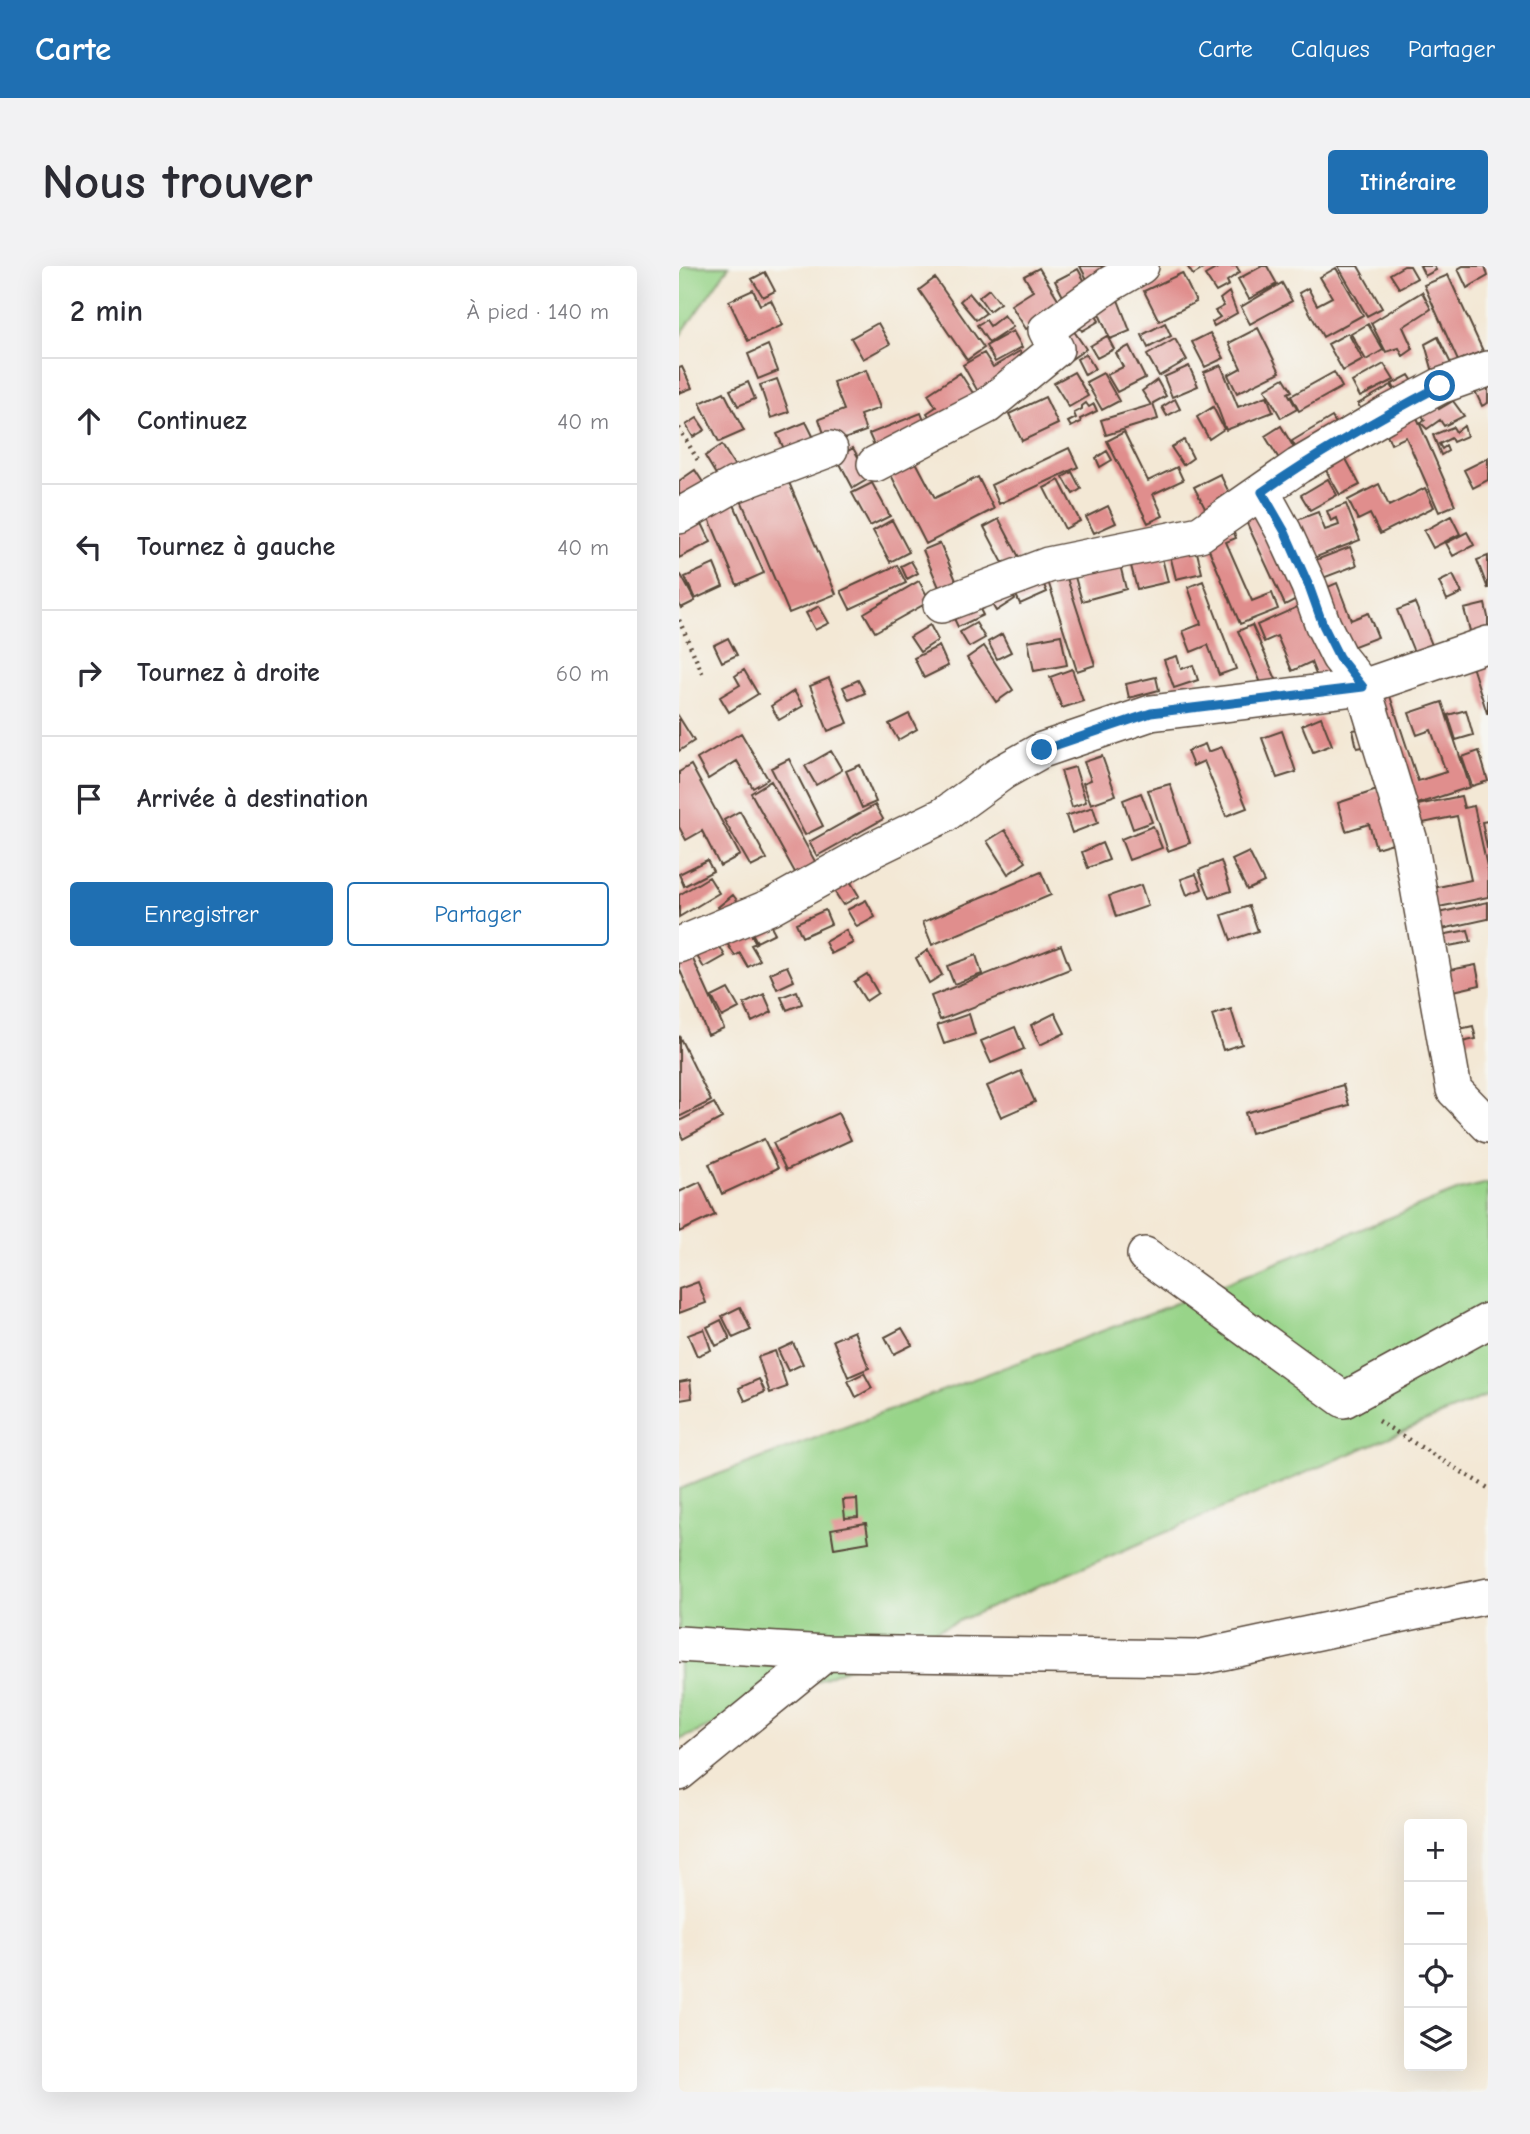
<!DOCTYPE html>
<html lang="fr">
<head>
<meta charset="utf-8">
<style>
	body { margin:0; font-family:"Comic Neue",sans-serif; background:#f2f2f3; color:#2b2b33 }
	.controls { position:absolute; right:21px; bottom:21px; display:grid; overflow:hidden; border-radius:7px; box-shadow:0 7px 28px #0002 }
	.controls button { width:63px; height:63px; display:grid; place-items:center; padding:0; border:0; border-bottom:2px solid #e1e1e2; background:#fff; color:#2b2b33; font:35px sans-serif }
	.stop { position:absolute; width:21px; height:21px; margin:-16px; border:5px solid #1f6fb2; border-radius:50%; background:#fff }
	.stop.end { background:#1f6fb2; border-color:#fff; box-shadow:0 2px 7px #0008 }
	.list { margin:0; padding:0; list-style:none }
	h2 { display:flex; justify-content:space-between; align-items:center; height:91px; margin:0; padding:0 28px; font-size:30px }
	h2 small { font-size:23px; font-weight:400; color:#7c7c81 }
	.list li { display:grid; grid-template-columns:46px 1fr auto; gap:21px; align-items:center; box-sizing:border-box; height:126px; padding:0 28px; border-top:2px solid #e1e1e2 }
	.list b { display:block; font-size:26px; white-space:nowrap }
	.list em { font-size:23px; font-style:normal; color:#7c7c81 }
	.actions { display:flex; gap:14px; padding:21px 28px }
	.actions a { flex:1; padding:16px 0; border:2px solid #1f6fb2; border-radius:7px; text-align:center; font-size:24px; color:#1f6fb2 }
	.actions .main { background:#1f6fb2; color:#fff }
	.icon { flex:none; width:38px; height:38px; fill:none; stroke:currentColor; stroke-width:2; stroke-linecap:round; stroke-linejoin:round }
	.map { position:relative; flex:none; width:809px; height:1826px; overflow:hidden; border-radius:7px }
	header { display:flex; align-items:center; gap:42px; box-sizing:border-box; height:98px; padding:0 35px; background:#1f6fb2; color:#fff }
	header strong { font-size:33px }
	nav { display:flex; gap:38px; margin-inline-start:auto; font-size:24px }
	.intro { display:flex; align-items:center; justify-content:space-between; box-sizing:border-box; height:168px; padding:0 42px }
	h1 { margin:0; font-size:49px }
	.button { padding:18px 32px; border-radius:7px; background:#1f6fb2; color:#fff; font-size:24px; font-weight:700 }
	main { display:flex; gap:42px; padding:0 42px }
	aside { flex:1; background:#fff; border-radius:7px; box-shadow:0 7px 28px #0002 }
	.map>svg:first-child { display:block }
</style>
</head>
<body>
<header>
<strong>Carte</strong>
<nav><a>Carte</a><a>Calques</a><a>Partager</a></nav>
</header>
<div class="intro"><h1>Nous trouver</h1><a class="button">Itinéraire</a></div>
<main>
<aside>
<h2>2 min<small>À pied · 140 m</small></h2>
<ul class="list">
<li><svg class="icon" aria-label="ahead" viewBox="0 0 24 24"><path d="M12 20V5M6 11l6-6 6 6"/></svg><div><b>Continuez</b></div><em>40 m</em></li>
<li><svg class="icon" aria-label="left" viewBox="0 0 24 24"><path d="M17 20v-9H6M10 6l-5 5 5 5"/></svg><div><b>Tournez à gauche</b></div><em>40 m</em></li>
<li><svg class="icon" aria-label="right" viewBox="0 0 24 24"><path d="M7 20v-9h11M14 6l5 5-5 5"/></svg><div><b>Tournez à droite</b></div><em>60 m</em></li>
<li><svg class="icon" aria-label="arrive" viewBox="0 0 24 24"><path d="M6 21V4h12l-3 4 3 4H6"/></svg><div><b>Arrivée à destination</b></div></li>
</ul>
<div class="actions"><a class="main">Enregistrer</a><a>Partager</a></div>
</aside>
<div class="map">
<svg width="809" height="1826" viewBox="0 0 809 1826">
	<rect width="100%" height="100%" fill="#f6f6f2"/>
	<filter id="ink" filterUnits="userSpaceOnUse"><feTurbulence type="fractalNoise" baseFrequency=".0143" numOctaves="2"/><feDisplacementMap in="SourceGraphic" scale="14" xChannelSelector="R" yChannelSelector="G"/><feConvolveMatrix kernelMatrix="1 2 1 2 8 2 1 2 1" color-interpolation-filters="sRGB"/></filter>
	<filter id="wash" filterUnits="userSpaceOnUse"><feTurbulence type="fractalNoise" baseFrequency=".00686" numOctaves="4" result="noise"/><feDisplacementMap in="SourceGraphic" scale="28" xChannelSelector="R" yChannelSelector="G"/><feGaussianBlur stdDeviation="1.57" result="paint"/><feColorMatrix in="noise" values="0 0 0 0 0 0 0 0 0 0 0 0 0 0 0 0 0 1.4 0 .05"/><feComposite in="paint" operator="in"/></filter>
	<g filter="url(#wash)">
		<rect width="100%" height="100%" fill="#f3e8d5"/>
		<path fill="#98d489" stroke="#6a7f54" stroke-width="2" d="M 0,0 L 50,0 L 0,71 Z
			M 809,917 L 809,1129 L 0,1474 L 0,1223 L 482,1043 L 780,924 Z"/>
		<g id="blocks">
			<path fill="#e08e8d" d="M 401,0 L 454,0 L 413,23 Z
				M 508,0 L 529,0 L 514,9 Z
				M 542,0 L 557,0 L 561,6 L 548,15 L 550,19 L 537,26 L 526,9 Z
				M 583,0 L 588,0 L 598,18 L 570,33 L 559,13 Z
				M 659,0 L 679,0 L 703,42 L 688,50 Z
				M 725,0 L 731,0 L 738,12 L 720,22 L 711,8 Z
				M 741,0 L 755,0 L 757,4 L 746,10 Z
				M 784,0 L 806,0 L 809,10 L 788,22 L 779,3 Z
				M 360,2 L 384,41 L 347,63 L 332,39 L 354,25 L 345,10 Z
				M 657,2 L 684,49 L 644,71 L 620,27 L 629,22 L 638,39 L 653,31 L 641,11 Z
				M 399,3 L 411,25 L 388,38 L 376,15 Z
				M 86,6 L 96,25 L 84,31 L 73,13 Z
				M 503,7 L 517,36 L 480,55 L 465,25 Z
				M 769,9 L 804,85 L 779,95 L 745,19 Z
				M 256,12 L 305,82 L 288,94 L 240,24 Z
				M 603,17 L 613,35 L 571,58 L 562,41 Z
				M 310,23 L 321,37 L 310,45 L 300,31 Z
				M 74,24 L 81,39 L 92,34 L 104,59 L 69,75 L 50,35 Z
				M 550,26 L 558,47 L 535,60 L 533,56 L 541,51 L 536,45 L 545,40 L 541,33 Z
				M 743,26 L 752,43 L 724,61 L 734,83 L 724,90 L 720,82 L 707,86 L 692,57 Z
				M 290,27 L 307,47 L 297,54 L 281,35 Z
				M 439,34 L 451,65 L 431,73 L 418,43 Z
				M 411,40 L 420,55 L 403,65 L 394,50 Z
				M 325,49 L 334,61 L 310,77 L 298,59 L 307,54 L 311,60 Z
				M 388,55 L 407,83 L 391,94 L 373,66 Z
				M 199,57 L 211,78 L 184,93 L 172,72 Z
				M 486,57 L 492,70 L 469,82 L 463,69 Z
				M 689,58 L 704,84 L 687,94 L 672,68 Z
				M 579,62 L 601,106 L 558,127 L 549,109 L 562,102 L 550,77 Z
				M 334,65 L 343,81 L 316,96 L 307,80 Z
				M 531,67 L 545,92 L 526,101 L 513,76 Z
				M 669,67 L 684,94 L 664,105 L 649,78 Z
				M 428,70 L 435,83 L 418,92 L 411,80 Z
				M 759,71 L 775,104 L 756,113 L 746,78 Z
				M 496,73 L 508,94 L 480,110 L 468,89 Z
				M 89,79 L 99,105 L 79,113 L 69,88 Z
				M 450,80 L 466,112 L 438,126 L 428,109 L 444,101 L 437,87 Z
				M 341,85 L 352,103 L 302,131 L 284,99 L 305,87 L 314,101 Z
				M 407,88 L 416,103 L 406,109 L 398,93 Z
				M 705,98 L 715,114 L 681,131 L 673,116 Z
				M 542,99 L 559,141 L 588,130 L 594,146 L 547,164 L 525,106 Z
				M 510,100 L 519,120 L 493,131 L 485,111 Z
				M 3,101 L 13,122 L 0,127 L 0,102 Z
				M 187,104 L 201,142 L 181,149 L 187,165 L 149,179 L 140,153 L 165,144 L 154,116 Z
				M 395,106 L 409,130 L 390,141 L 375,117 Z
				M 655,106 L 663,121 L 620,145 L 612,130 Z
				M 281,107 L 299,135 L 257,161 L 248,147 L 257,141 L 249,128 Z
				M 424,107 L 440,135 L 423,144 L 407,116 Z
				M 730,109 L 738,122 L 721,132 L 713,118 Z
				M 605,112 L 613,125 L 609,127 L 618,143 L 602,152 L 586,123 Z
				M 98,113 L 110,146 L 92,152 L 81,119 Z
				M 478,114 L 487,130 L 474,137 L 479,153 L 427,169 L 422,154 L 472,139 L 463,125 Z
				M 69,116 L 76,133 L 59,140 L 51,124 Z
				M 712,119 L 720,132 L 686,151 L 679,138 Z
				M 809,119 L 809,137 L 803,140 L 796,125 Z
				M 45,126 L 65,165 L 40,176 L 21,137 Z
				M 753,130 L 760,143 L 774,135 L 785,150 L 765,160 L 761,154 L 748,163 L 742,157 L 746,154 L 739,143 Z
				M 366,131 L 379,158 L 343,175 L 330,148 Z
				M 496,133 L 501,143 L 488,150 L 483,141 Z
				M 407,137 L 410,141 L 415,138 L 418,145 L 401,153 L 402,156 L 392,161 L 389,156 L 397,152 L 395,147 L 403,143 L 403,140 Z
				M 534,141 L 545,163 L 530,173 L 518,151 Z
				M 242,147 L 249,165 L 198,186 L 190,168 Z
				M 736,147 L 776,239 L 760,246 L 727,171 L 712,178 L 705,161 Z
				M 653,151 L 661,164 L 620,188 L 613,175 Z
				M 18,152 L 26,164 L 14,171 L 7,159 Z
				M 127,156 L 136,174 L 107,187 L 98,168 Z
				M 602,160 L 621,192 L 605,201 L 586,170 Z
				M 785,160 L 788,170 L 774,176 L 772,172 L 760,178 L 763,183 L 767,180 L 769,185 L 762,189 L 754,169 L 774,161 L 777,166 Z
				M 445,166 L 469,215 L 498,201 L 504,214 L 474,228 L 484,250 L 469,257 L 428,175 Z
				M 505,174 L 514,192 L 504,199 L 492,181 Z
				M 43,179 L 57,202 L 39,212 L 26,190 Z
				M 660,180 L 681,219 L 661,229 L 640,192 Z
				M 174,182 L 191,212 L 174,222 L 158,192 Z
				M 390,182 L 399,201 L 320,238 L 312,219 Z
				M 428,185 L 433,194 L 421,201 L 417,192 Z
				M 809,192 L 809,214 L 794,222 L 785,204 Z
				M 237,196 L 256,232 L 299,211 L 315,243 L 247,278 L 212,209 Z
				M 16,204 L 27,221 L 0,239 L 0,215 Z
				M 393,206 L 402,223 L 394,228 L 384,211 Z
				M 106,207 L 157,328 L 110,347 L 59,227 Z
				M 541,208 L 555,237 L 530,250 L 515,221 Z
				M 649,213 L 658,229 L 631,244 L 622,229 Z
				M 380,214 L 401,255 L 386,263 L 365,222 Z
				M 193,217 L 211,250 L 191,260 L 173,227 Z
				M 700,218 L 710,240 L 746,222 L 755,241 L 701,268 L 691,248 L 679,254 L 669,234 Z
				M 53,234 L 85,307 L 58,319 L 27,245 Z
				M 667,238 L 681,274 L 627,295 L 613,256 L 639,246 L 646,264 L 660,259 L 658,252 L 652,255 L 648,245 Z
				M 429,240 L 437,257 L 415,267 L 407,251 Z
				M 584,242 L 625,329 L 606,339 L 565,251 Z
				M 19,249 L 32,276 L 0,292 L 0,259 Z
				M 772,250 L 781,268 L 754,282 L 745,265 Z
				M 320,253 L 341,293 L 326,301 L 305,261 Z
				M 213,254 L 230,286 L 211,296 L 194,265 Z
				M 553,262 L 557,272 L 547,276 L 573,335 L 593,327 L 599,343 L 561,358 L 526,274 Z
				M 788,266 L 795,279 L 774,290 L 767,277 Z
				M 261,277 L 282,326 L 265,333 L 244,284 Z
				M 516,278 L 523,307 L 497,313 L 490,285 Z
				M 671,281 L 678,299 L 636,315 L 629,297 Z
				M 482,288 L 489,316 L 458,323 L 451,296 Z
				M 809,290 L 809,323 L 798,294 Z
				M 232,295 L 239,307 L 228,313 L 222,300 Z
				M 35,298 L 44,320 L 16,333 L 6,311 Z
				M 218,299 L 227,317 L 171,343 L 162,325 Z
				M 441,299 L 447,323 L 403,335 L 396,311 Z
				M 386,306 L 416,399 L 398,405 L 368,312 Z
				M 2,309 L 16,335 L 2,342 L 0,337 L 0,310 Z
				M 774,309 L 783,327 L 768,334 L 760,316 Z
				M 361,310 L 368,326 L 341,338 L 334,322 Z
				M 240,315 L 251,335 L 196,366 L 185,347 Z
				M 524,315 L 557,403 L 540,409 L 529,379 L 512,386 L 504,365 L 522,358 L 509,321 Z
				M 658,317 L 672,354 L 689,347 L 699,371 L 665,384 L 642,324 Z
				M 329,319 L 336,333 L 317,345 L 308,330 Z
				M 294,330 L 304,349 L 279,361 L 270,342 Z
				M 736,337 L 755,384 L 737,391 L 718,344 Z
				M 625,338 L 658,414 L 642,421 L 632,396 L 613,405 L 598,370 L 585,376 L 578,359 Z
				M 806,338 L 809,351 L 809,368 L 793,372 L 785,343 Z
				M 140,340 L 150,357 L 136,364 L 127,347 Z
				M 297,357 L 306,372 L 290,381 L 281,366 Z
				M 251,359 L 259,374 L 241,386 L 231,371 Z
				M 573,359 L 600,420 L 586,426 L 559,365 Z
				M 323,368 L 332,386 L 318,393 L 309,376 Z
				M 382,369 L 388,399 L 355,405 L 349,375 Z
				M 49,372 L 58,389 L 43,396 L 35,379 Z
				M 260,380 L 269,400 L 245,412 L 235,392 Z
				M 305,380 L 334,424 L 317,436 L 288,392 Z
				M 809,388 L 809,447 L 808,447 L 791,394 Z
				M 498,390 L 502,403 L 514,399 L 519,414 L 495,422 L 485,394 Z
				M 393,403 L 404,435 L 383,442 L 371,411 Z
				M 65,404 L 79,428 L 50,446 L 41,431 L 61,419 L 56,410 Z
				M 477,411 L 480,424 L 450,432 L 447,418 Z
				M 150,412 L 169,457 L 149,465 L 131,420 Z
				M 179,414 L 186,427 L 170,434 L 164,421 Z
				M 115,425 L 124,440 L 100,454 L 92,440 Z
				M 710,427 L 739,515 L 767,506 L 752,464 L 738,469 L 730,447 L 763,436 L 791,521 L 726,542 L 691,434 Z
				M 787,444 L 794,469 L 777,474 L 769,449 Z
				M 230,448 L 238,463 L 219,474 L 210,458 Z
				M 0,451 L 15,475 L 0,485 Z
				M 642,451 L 653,479 L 634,486 L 623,459 Z
				M 686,462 L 690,480 L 678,482 L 674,464 Z
				M 603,465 L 617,506 L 598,512 L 583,472 Z
				M 62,467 L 89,513 L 74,522 L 58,495 L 29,513 L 18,493 Z
				M 526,478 L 529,486 L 543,481 L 568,542 L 547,550 L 525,495 L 514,500 L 508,485 Z
				M 152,485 L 163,504 L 137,519 L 126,500 Z
				M 800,485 L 809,515 L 793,520 L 783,491 Z
				M 423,490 L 437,529 L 412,538 L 404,517 L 412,514 L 405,496 Z
				M 110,493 L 144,560 L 126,569 L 92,502 Z
				M 12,499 L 61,589 L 41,600 L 23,565 L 7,574 L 0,561 L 0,506 Z
				M 181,499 L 197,536 L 183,542 L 167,505 Z
				M 396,501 L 407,536 L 393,541 L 382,505 Z
				M 92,515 L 138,599 L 118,610 L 72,527 Z
				M 491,518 L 511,577 L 489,585 L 469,524 Z
				M 707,521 L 724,574 L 697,582 L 690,558 L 667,565 L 659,537 Z
				M 462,527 L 473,556 L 454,563 L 444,534 Z
				M 782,530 L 785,542 L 795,540 L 809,605 L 809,631 L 750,643 L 745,624 L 792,614 L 778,550 L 739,558 L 734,540 Z
				M 196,539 L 204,553 L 138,590 L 130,576 Z
				M 414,541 L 419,557 L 393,567 L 387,550 Z
				M 61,545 L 88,593 L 72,601 L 45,554 Z
				M 809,555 L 809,582 L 808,582 L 803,556 Z
				M 474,560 L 483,582 L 450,594 L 442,573 Z
				M 326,564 L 347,596 L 329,608 L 308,575 Z
				M 423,577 L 430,594 L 409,602 L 403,586 Z
				M 570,586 L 585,616 L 568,624 L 553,594 Z
				M 28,594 L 34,605 L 5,620 L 0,608 Z
				M 542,595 L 552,625 L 531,632 L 520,604 Z
				M 362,606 L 372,629 L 253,679 L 244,656 Z
				M 517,608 L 523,623 L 508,629 L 502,613 Z
				M 168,610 L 180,630 L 164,639 L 152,620 Z
				M 30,611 L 40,627 L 0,651 L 0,629 Z
				M 462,619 L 469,640 L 437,651 L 430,630 Z
				M 54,629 L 64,642 L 49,655 L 39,641 Z
				M 187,634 L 196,651 L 178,661 L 168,644 Z
				M 809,636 L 809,653 L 754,665 L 750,649 Z
				M 570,640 L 579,665 L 552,674 L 543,649 Z
				M 146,644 L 152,658 L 123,671 L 117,657 Z
				M 87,651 L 96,667 L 78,676 L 70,661 Z
				M 68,662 L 77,677 L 72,679 L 81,694 L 69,701 L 61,687 L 56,690 L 46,674 Z
				M 167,664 L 174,677 L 152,688 L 146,676 Z
				M 789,664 L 792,676 L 764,681 L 762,669 Z
				M 37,673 L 46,690 L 25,702 L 15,685 Z
				M 382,679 L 391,703 L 261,754 L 252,730 Z
				M 8,680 L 45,762 L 29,769 L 0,702 L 0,683 Z
				M 249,684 L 263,709 L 250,717 L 237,692 Z
				M 297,689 L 303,708 L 275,718 L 268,700 Z
				M 797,699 L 801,719 L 770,726 L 766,705 Z
				M 108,700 L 115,715 L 98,723 L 91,707 Z
				M 188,708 L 199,727 L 187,735 L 175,716 Z
				M 49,723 L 60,742 L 43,751 L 33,731 Z
				M 118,725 L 123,738 L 108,744 L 102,731 Z
				M 85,728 L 93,746 L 73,756 L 65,738 Z
				M 552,743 L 563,778 L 544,784 L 533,749 Z
				M 376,747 L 386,767 L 361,779 L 352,759 Z
				M 290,748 L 296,768 L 265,778 L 258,759 Z
				M 794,760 L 797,773 L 778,777 L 776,764 Z
				M 336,761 L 345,783 L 312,797 L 302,775 Z
				M 0,770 L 32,835 L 0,851 Z
				M 342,805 L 356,836 L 322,851 L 308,820 Z
				M 664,819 L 670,839 L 572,867 L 566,847 Z
				M 35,837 L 43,852 L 4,873 L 0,865 L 0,855 Z
				M 159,847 L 172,874 L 107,904 L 94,877 Z
				M 85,873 L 99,902 L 43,928 L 30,898 Z
				M 21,916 L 36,949 L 0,966 L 0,926 Z
				M 19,1016 L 27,1037 L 0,1047 L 0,1023 Z
				M 61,1041 L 72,1064 L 54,1072 L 43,1050 Z
				M 42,1054 L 51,1073 L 37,1080 L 28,1061 Z
				M 223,1062 L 233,1079 L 215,1088 L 206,1071 Z
				M 25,1063 L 32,1084 L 18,1090 L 9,1069 Z
				M 175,1065 L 190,1102 L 169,1111 L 154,1074 Z
				M 114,1077 L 124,1098 L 109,1105 L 99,1084 Z
				M 96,1085 L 108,1121 L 91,1127 L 79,1091 Z
				M 185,1107 L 193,1122 L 177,1131 L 169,1115 Z
				M 80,1113 L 86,1126 L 66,1135 L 60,1122 Z
				M 11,1114 L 13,1132 L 1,1134 L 0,1116 Z
				M 178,1233 L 179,1251 L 166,1252 L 164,1234 Z
				M 187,1257 L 190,1276 L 155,1282 L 152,1263 Z"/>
		</g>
	</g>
	<g filter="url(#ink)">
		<use href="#blocks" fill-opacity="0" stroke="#574639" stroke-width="2"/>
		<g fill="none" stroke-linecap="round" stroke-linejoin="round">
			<g stroke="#574639" stroke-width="38">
				<path id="minor" d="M 196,198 L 308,140 L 377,83 L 367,64 L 431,18 L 462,0
					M 583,226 L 605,266 L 630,320 L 644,359 L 660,391 L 684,421 L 731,575 L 775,824 L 809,859
					M 0,250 L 55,219 L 151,183
					M 262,339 L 369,299 L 521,268 L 619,200 L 706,149 L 761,120 L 809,103
					M 0,679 L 91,641 L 195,583 L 265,549 L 324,506 L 363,484 L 472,447 L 684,421 L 809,378
					M 466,989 L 665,1134 L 809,1055
					M 0,1378 L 147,1387 L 517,1392 L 809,1330
					M 0,1507 L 147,1387"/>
			</g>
			<path stroke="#574639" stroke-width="4.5" stroke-dasharray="2 5" stroke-linecap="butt" d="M 0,162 L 21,198
				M 0,354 L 24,409
				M 699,1155 L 809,1222"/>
			<use href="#minor" stroke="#fff" stroke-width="35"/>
		</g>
	</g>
	<g fill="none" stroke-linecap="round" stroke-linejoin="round" filter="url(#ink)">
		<path stroke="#1f6fb2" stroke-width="9" d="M 363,484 L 472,447 L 684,421 L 660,391 L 644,359 L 630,320 L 606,266 L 583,226 C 640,186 700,152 761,120"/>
	</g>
</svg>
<div class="controls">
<button>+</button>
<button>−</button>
<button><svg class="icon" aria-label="locate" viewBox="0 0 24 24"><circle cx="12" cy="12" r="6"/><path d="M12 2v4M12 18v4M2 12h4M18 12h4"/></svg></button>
<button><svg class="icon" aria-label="layers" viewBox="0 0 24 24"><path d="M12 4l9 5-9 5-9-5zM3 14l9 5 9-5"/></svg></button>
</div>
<div class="stop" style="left:761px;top:120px"></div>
<div class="stop end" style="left:363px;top:484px"></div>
</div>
</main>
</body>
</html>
